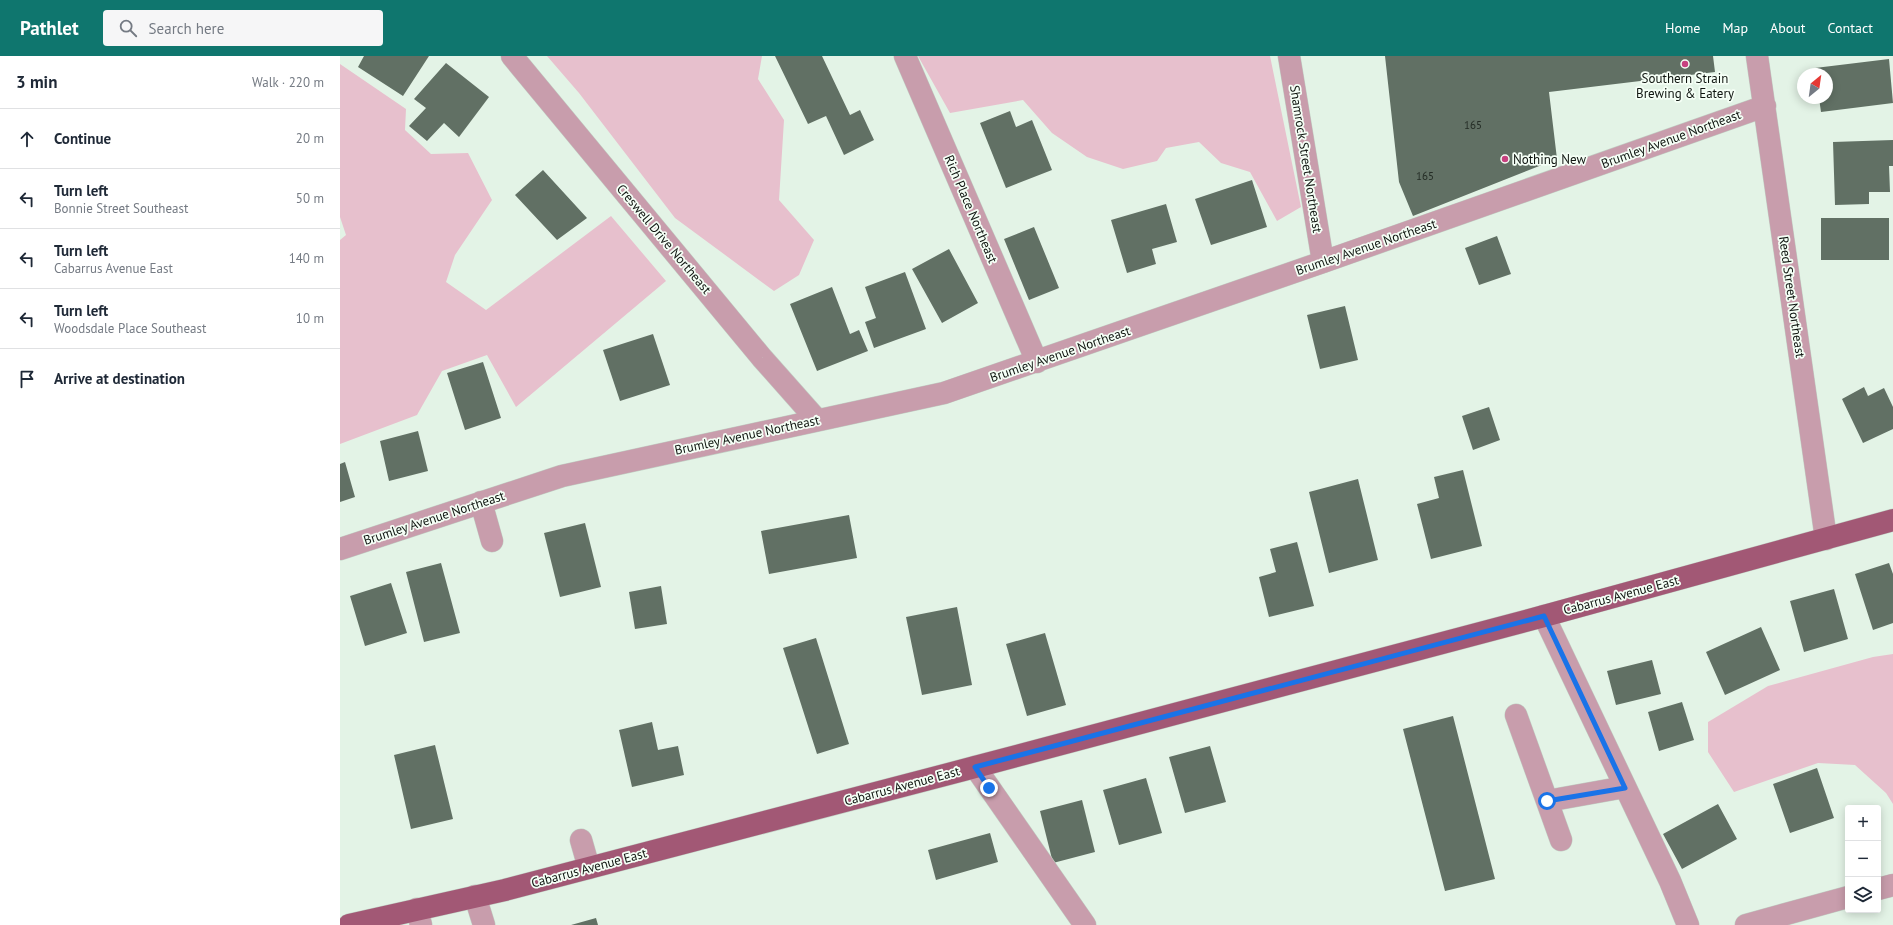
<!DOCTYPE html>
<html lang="en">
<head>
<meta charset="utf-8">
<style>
	body { margin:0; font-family:"PT Sans",sans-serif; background:#f6f6f7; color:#1f2937 }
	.controls { position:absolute; right:12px; bottom:12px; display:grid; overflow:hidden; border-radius:4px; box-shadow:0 2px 10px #0003 }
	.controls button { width:36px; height:36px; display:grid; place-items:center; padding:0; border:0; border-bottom:1px solid #e0e1e3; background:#fff; color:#1f2937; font:20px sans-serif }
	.compass { position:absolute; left:1457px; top:12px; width:36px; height:36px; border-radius:50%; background:#fff; box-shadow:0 2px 10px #0003; rotate:29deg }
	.stop { position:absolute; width:12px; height:12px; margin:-9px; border:3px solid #1a73e8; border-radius:50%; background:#fff }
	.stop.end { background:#1a73e8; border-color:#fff; box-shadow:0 1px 4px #0008 }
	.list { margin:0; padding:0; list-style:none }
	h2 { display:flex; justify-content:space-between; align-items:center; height:52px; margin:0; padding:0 16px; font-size:17px }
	h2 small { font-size:13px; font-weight:400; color:#747a83 }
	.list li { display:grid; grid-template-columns:26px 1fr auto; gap:12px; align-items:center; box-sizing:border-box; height:60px; padding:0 16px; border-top:1px solid #e0e1e3 }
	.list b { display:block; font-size:15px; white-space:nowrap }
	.list p { margin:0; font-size:13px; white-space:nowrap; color:#747a83 }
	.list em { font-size:13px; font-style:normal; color:#747a83 }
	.icon { flex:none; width:22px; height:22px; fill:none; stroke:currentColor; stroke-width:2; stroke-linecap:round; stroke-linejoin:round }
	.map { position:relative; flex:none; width:1553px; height:869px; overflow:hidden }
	header { display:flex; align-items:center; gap:24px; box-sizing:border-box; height:56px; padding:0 20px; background:#0f766e; color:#fff }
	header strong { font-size:19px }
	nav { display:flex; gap:22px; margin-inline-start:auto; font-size:14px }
	.search { width:280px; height:36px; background:#f6f6f7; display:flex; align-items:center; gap:10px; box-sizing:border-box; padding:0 14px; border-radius:4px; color:#747a83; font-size:15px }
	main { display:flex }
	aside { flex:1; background:#fff }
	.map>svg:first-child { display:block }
</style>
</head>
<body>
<header>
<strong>Pathlet</strong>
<div class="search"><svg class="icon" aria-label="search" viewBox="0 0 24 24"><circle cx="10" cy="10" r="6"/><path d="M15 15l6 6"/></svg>Search here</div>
<nav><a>Home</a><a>Map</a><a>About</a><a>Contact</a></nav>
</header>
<main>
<aside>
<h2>3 min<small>Walk · 220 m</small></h2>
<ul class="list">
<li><svg class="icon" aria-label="ahead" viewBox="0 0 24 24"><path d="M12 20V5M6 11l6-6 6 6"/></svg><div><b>Continue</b></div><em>20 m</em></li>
<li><svg class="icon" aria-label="left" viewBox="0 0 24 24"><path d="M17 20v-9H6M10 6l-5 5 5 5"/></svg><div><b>Turn left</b><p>Bonnie Street Southeast</p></div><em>50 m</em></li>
<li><svg class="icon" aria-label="left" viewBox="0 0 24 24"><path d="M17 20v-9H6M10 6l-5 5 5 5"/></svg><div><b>Turn left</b><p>Cabarrus Avenue East</p></div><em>140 m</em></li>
<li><svg class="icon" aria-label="left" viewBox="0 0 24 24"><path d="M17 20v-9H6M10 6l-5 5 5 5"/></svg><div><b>Turn left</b><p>Woodsdale Place Southeast</p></div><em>10 m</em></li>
<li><svg class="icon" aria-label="arrive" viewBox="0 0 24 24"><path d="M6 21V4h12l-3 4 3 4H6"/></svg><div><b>Arrive at destination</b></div></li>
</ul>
</aside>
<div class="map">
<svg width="1553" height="869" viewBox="0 0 1553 869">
	<rect width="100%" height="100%" fill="#e3f3e6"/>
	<path fill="#e7c0cd" d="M 207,0 L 422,0 L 418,23 L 444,64 L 439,144 L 474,184 L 459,219 L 434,235 L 335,162 L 239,37 Z
		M 578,0 L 930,0 L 961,151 L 937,165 L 910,116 L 881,107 L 859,86 L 826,92 L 817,105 L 783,113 L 747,101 L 712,77 L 683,44 L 610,57 Z
		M 0,8 L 66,53 L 65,74 L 91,98 L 128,97 L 152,144 L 115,199 L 106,226 L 146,254 L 271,160 L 326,225 L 176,351 L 147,299 L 102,315 L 77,359 L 0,388 L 0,184 L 6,179 L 0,161 Z
		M 1553,598 L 1553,748 L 1546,737 L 1515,709 L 1478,707 L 1394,736 L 1368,696 L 1368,666 L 1428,630 L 1533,601 Z"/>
	<path fill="#617064" d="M 24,0 L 89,0 L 63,40 L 18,11 Z
		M 435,0 L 482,0 L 510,59 L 520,54 L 534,84 L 504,99 L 486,60 L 468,68 Z
		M 1045,0 L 1373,0 L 1375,16 L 1209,36 L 1217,103 L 1073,160 L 1059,126 Z
		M 1549,3 L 1553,47 L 1481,56 L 1479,42 L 1487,42 L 1487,18 L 1475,18 L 1475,12 Z
		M 106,7 L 149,41 L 119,81 L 104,67 L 87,85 L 69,70 L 86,52 L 74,43 Z
		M 670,55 L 676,71 L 692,64 L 712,114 L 666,132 L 640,67 Z
		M 1553,84 L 1553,110 L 1549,110 L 1550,136 L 1529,136 L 1529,148 L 1495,149 L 1493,86 Z
		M 203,114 L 247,162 L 217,184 L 175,139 Z
		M 912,124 L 927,171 L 871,189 L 855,143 Z
		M 826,148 L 837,186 L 812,193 L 816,208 L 787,217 L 771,164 Z
		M 1481,162 L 1549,162 L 1549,204 L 1481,204 Z
		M 694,171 L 719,232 L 689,244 L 664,183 Z
		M 1157,180 L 1171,218 L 1139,229 L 1125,192 Z
		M 609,193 L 638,247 L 602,267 L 572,213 Z
		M 565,216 L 586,273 L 534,292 L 525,266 L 536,262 L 525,231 Z
		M 492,231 L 510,278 L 519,274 L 528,295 L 477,315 L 450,248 Z
		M 1005,250 L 1018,304 L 980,313 L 967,259 Z
		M 313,278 L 330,329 L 280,345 L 263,294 Z
		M 143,306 L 161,362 L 125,374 L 107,317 Z
		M 1524,331 L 1528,340 L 1544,332 L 1553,351 L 1553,373 L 1523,387 L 1502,343 Z
		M 1149,351 L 1160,384 L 1133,394 L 1122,360 Z
		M 78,375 L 88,415 L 49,425 L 40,385 Z
		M 5,406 L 15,441 L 0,446 L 0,408 Z
		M 1123,414 L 1142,490 L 1091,503 L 1077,448 L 1099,442 L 1094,421 Z
		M 1018,423 L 1038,504 L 989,517 L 969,436 Z
		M 509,459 L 517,502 L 429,518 L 421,475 Z
		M 245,467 L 261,531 L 220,541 L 204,477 Z
		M 957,486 L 974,550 L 929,561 L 919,521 L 936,516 L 930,493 Z
		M 101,507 L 120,577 L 84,586 L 66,516 Z
		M 1549,507 L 1553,518 L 1553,567 L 1533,574 L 1515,518 Z
		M 51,527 L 67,577 L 25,590 L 10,540 Z
		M 321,530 L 327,568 L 295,573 L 289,536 Z
		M 1494,533 L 1508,583 L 1464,596 L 1450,545 Z
		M 617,551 L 632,629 L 582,639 L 566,561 Z
		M 1421,571 L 1440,614 L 1385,639 L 1366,596 Z
		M 705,577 L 726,649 L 687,660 L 666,588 Z
		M 476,582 L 509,688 L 477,698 L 443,592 Z
		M 1312,604 L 1321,638 L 1276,649 L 1267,615 Z
		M 1342,646 L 1354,684 L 1319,695 L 1308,656 Z
		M 1113,660 L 1155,823 L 1105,835 L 1063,673 Z
		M 312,666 L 318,694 L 338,690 L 344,719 L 292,731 L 279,674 Z
		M 95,689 L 113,763 L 71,773 L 54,699 Z
		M 870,690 L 886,746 L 845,757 L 829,701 Z
		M 1477,712 L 1494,762 L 1450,777 L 1433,728 Z
		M 806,722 L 822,777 L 779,789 L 763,734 Z
		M 742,744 L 755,796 L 713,807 L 700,755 Z
		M 1378,748 L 1397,783 L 1342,813 L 1323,778 Z
		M 650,777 L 658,806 L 596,824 L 588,794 Z
		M 256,862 L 258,869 L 231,869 Z"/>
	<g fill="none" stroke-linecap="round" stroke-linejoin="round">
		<g stroke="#c1cfc4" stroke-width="23">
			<path id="minor" d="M 172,0 L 422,302 L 477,364
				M 565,0 L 697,306
				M 949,0 L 983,206
				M 1417,0 L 1486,483
				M 141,446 L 152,485
				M 0,493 L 222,420 L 604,337 L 983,206 L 1425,50
				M 1204,560 L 1330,825 L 1348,869
				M 1176,659 L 1207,745 L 1285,731
				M 635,711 L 745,869
				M 1207,745 L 1221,784
				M 241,784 L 249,812
				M 1538,833 L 1553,829
				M 135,840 L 144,869
				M 77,853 L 81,869
				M 1406,869 L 1508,841"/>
		</g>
		<g stroke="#c1cfc4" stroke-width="23">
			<path id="major" d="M 9,869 L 165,834 L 635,711 L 1204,560 L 1553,464"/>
		</g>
		<use href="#minor" stroke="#c89dac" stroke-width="22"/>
		<use href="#major" stroke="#a25875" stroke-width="22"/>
	</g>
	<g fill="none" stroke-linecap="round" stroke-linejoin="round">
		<path stroke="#1a73e8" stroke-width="5" d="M 649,732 L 635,711 L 1204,560 L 1285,732 L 1207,745"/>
	</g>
	<g fill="#c7407f" stroke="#f5fff6" stroke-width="1.5">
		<circle cx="1345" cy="8" r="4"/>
		<circle cx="1165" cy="103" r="4"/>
	</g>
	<g text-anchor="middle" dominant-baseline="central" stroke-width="3.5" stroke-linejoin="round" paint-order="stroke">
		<g font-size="11" fill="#242c25">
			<text x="1133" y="69">165</text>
			<text x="1085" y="120">165</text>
		</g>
		<g font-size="13" fill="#0f1510" stroke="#f5fff6">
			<text x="1345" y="22">Southern Strain<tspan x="1345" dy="15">Brewing &amp; Eatery</tspan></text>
			<text x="1173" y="103" text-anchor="start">Nothing New</text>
		</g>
		<g font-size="13" fill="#0f1510" stroke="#f5fff6">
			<text transform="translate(1331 83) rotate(-20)">Brumley Avenue Northeast</text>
			<text transform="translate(966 103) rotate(81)">Shamrock Street Northeast</text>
			<text transform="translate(631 153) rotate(67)">Rich Place Northeast</text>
			<text transform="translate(324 183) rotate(50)">Creswell Drive Northeast</text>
			<text transform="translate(1026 191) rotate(-19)">Brumley Avenue Northeast</text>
			<text transform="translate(1452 241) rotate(82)">Reed Street Northeast</text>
			<text transform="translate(720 298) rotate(-19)">Brumley Avenue Northeast</text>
			<text transform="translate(407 379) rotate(-12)">Brumley Avenue Northeast</text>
			<text transform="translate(94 462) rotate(-18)">Brumley Avenue Northeast</text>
			<text transform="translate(1281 539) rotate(-15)">Cabarrus Avenue East</text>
			<text transform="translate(562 730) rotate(-15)">Cabarrus Avenue East</text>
			<text transform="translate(249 812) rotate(-15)">Cabarrus Avenue East</text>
		</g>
	</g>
</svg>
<div class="controls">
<button>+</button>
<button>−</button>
<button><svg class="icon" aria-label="layers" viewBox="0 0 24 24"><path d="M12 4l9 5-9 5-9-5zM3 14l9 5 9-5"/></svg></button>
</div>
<svg class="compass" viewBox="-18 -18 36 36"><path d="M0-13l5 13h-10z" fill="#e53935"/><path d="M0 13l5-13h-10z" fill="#747a83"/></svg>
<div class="stop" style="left:1207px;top:745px"></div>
<div class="stop end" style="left:649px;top:732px"></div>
</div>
</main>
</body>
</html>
